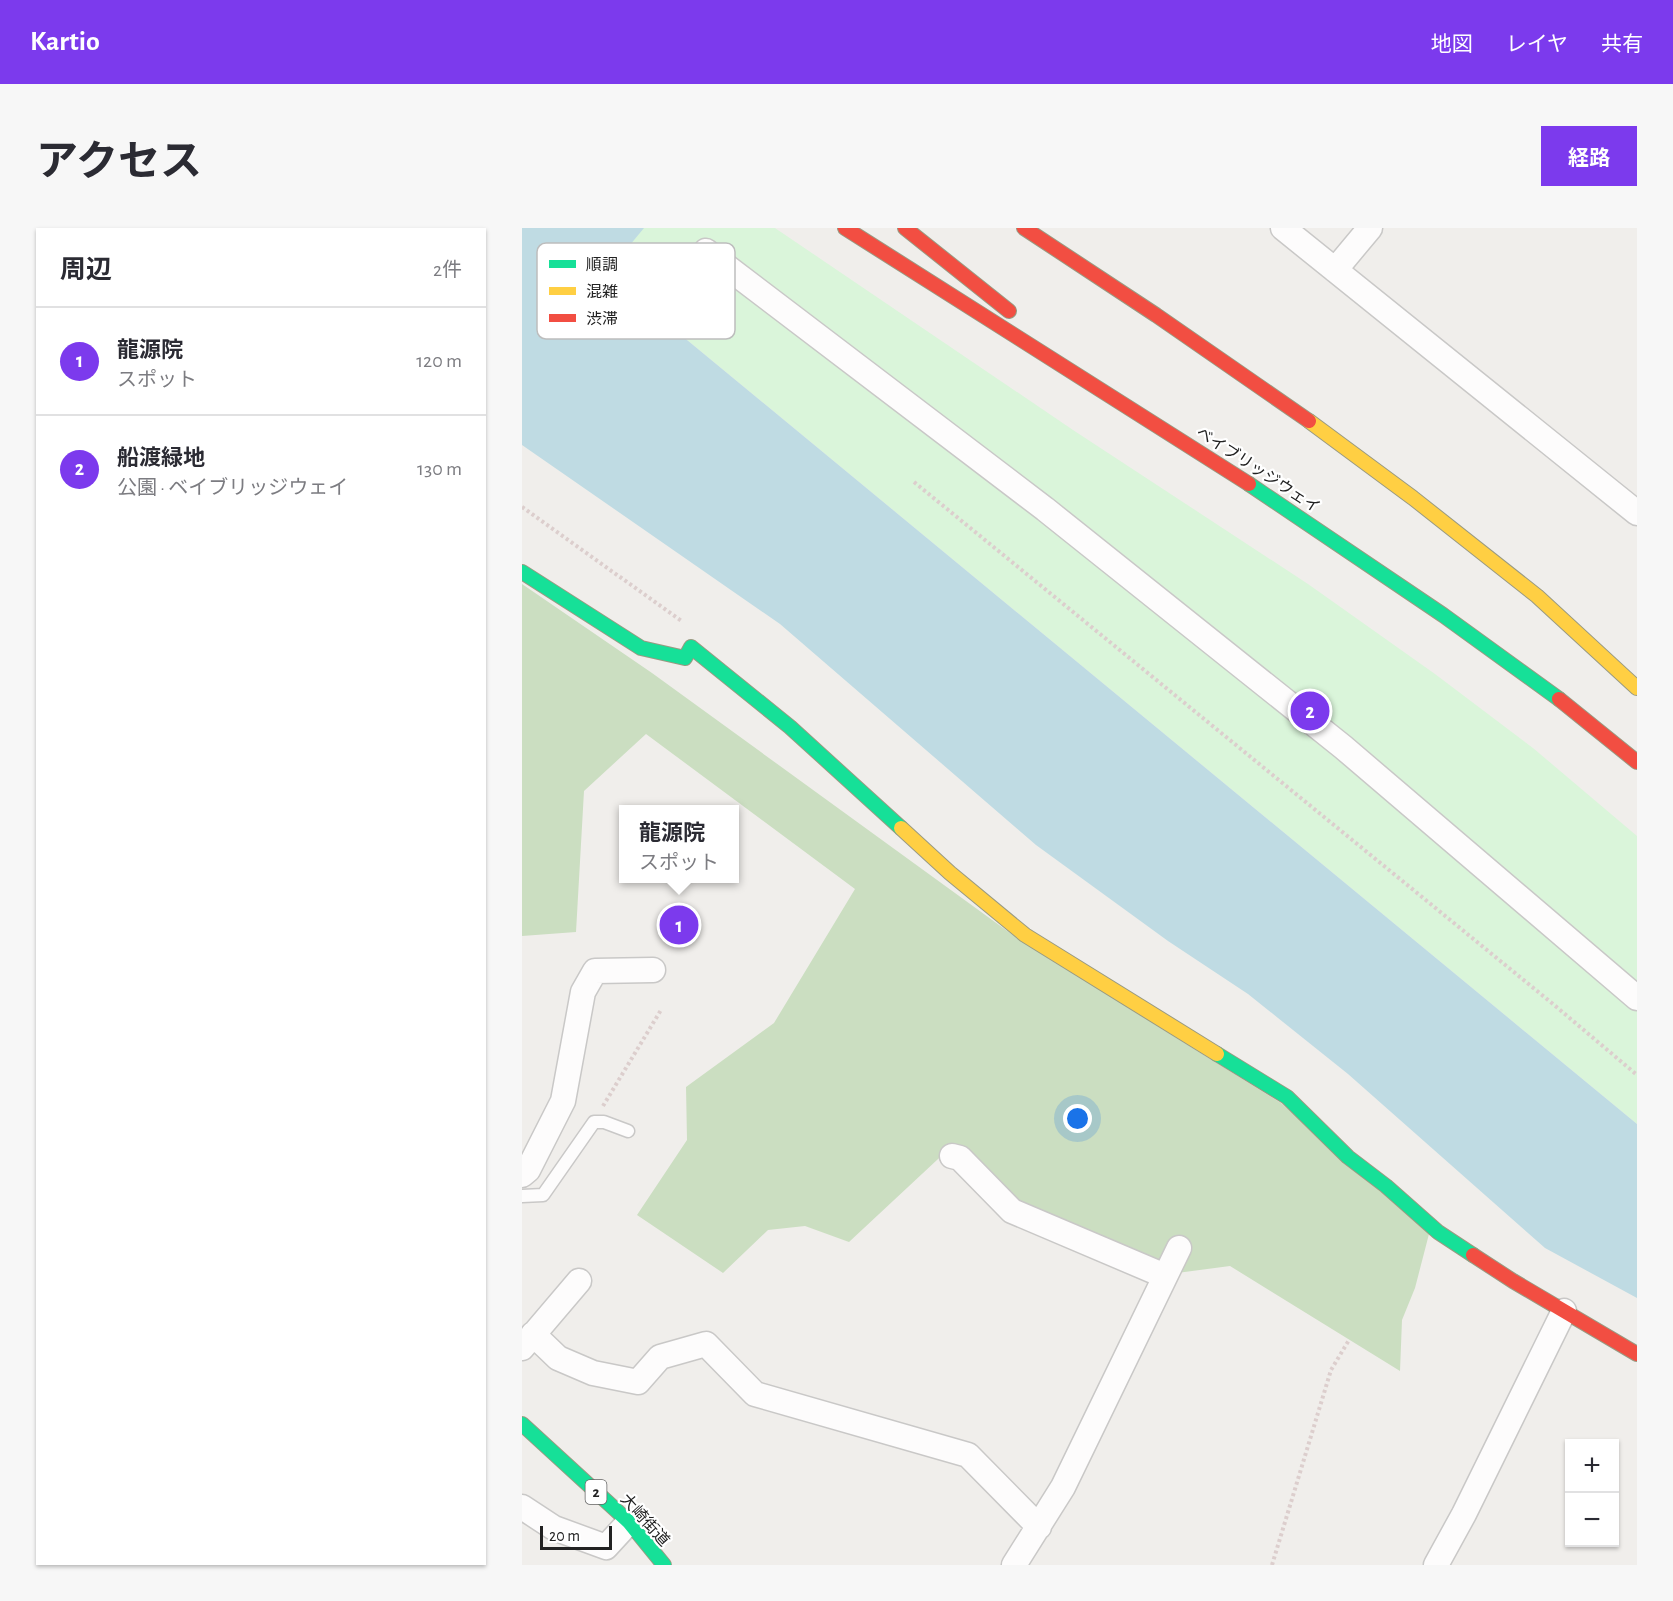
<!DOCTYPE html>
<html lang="ja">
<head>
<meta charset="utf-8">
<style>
	body { margin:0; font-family:"Alegreya Sans","Noto Sans JP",sans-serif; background:#f7f7f7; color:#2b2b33 }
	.controls { position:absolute; right:18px; bottom:18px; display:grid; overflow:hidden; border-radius:0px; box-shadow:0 2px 4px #0004 }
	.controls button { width:54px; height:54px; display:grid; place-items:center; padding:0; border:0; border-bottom:2px solid #e1e1e2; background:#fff; color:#2b2b33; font:30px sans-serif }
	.scale { position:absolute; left:18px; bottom:15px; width:72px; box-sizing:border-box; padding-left:6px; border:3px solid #222; border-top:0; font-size:16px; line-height:21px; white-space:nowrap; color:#222; -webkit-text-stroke:4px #fff; paint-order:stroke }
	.you { position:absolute; left:556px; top:891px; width:21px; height:21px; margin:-15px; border:4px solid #fff; border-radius:50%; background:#1a73e8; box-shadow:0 0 0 9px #1a73e833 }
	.badge { display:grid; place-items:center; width:39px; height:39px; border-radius:50%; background:#7c3aed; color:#fff; font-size:20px; font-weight:700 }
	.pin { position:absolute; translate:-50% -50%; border:3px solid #fff; box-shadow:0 2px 6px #0006 }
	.popup { position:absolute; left:97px; top:577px; width:120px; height:78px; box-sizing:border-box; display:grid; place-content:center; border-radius:0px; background:#fff; filter:drop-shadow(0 2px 4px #0005); font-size:20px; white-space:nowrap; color:#7c7c81 }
	.popup b { font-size:22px; color:#2b2b33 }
	.popup::after { content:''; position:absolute; left:50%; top:100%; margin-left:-12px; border:12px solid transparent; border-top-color:#fff }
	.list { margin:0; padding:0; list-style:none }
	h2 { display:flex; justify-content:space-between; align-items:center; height:78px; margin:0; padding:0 24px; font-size:26px }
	h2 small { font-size:20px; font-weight:400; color:#7c7c81 }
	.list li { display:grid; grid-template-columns:39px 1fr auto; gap:18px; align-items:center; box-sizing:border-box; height:108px; padding:0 24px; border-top:2px solid #e1e1e2 }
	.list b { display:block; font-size:22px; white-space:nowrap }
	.list p { margin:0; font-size:20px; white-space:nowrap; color:#7c7c81 }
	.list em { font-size:20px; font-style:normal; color:#7c7c81 }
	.map { position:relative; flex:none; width:1115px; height:1337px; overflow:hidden; border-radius:0px }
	header { display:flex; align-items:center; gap:36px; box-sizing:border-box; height:84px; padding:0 30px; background:#7c3aed; color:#fff }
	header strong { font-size:28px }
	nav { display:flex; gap:33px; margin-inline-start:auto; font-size:21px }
	.intro { display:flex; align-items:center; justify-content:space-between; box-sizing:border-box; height:144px; padding:0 36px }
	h1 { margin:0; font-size:42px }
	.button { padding:15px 27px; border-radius:0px; background:#7c3aed; color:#fff; font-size:21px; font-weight:700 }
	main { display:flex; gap:36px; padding:0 36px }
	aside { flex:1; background:#fff; border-radius:0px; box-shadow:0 2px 4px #0004 }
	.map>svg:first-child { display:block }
</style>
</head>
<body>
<header>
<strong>Kartio</strong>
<nav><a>地図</a><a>レイヤ</a><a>共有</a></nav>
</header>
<div class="intro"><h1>アクセス</h1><a class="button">経路</a></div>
<main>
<aside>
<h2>周辺<small>2件</small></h2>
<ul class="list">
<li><span class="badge">1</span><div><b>龍源院</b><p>スポット</p></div><em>120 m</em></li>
<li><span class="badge">2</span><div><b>船渡緑地</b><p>公園 · ベイブリッジウェイ</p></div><em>130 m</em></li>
</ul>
</aside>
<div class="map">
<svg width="1115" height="1337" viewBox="0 0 1115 1337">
	<rect width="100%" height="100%" fill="#f0eeeb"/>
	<path fill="#cbdec1" d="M 0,356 L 130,445 L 499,713 L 759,875 L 907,1006 L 893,1060 L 880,1092 L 878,1143 L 708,1038 L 655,1045 L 502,983 L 430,918 L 327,1014 L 283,998 L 246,1002 L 201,1045 L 115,987 L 165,912 L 164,859 L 252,795 L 333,661 L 124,506 L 62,563 L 54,704 L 0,708 Z"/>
	<path fill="#daf5da" d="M 113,0 L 253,0 L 551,202 L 786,356 L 913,446 L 1011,520 L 1115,608 L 1115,896 L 96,55 L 98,29 Z"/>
	<path fill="#bfdbe3" d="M 0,0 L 122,0 L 98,29 L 96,55 L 1115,896 L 1115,1070 L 1023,1020 L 826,846 L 726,766 L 646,713 L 514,617 L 258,396 L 0,217 Z"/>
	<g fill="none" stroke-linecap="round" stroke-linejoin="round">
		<g stroke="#c9c8c7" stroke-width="15">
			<path id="lane" d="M 0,968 L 21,967 L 72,894 L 82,894 L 106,903"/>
		</g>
		<g stroke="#c9c8c7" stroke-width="27">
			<path id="street" d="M 761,0 L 1115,285
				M 184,23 L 523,281 L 821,519 L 1115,770
				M 813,42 L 848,0
				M 430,928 L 438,930 L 490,983 L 643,1048
				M 0,947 L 6,942 L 41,873 L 61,764 L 73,743 L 131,742
				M 11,1106 L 36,1130 L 71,1145 L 116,1154 L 138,1129 L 184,1116 L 233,1166 L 446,1227 L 517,1299
				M 0,1120 L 57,1053
				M 0,1279 L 32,1300 L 84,1319 L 107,1294
				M 492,1337 L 541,1259 L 657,1020
				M 914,1337 L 942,1286 L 1042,1083"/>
		</g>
		<g stroke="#999a82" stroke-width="16">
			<path id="fast" d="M 727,256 L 921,387 L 1037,471
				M 0,344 L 119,420 L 163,430 L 169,419 L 268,499 L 379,600
				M 695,826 L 765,869 L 826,929 L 864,958 L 916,1004 L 951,1027
				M 0,1196 L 107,1294 L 142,1337"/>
		</g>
		<g stroke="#999a82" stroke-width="16">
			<path id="slow" d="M 787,193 L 891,270 L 1015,368 L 1115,460
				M 379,600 L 428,645 L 503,707 L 695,826"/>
		</g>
		<g stroke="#999a82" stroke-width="16">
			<path id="jam" d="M 323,0 L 727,256
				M 383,0 L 487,83
				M 502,0 L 634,87 L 787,193
				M 1037,471 L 1115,534
				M 951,1027 L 991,1053 L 1115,1126"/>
		</g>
		<path stroke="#dccecd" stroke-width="4" stroke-dasharray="3 3" stroke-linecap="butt" d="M 392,254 L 1031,776 L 1115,847
			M 0,279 L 161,394
			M 81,878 L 139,782
			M 750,1337 L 809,1142 L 827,1112"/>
		<use href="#lane" stroke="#fdfcfc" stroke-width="12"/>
		<use href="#street" stroke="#fdfcfc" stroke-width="24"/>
		<use href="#fast" stroke="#16e098" stroke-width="14"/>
		<use href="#slow" stroke="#ffcf43" stroke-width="14"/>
		<use href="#jam" stroke="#f24e42" stroke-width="14"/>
	</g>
	<g text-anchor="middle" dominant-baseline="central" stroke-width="4.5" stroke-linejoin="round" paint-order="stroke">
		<rect fill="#fff" stroke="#646464" stroke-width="1.5" x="63.5" y="1252" width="21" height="24" rx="4.5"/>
		<g font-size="15" font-weight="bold" fill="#222">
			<text x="74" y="1264">2</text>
		</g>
		<g font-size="16" fill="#222" stroke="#fff">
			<text transform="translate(736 242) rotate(33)">ベイブリッジウェイ</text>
			<text transform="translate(123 1292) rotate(48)">大崎街道</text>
		</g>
	</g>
	<rect x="15" y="15" width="198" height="96" rx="9" fill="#fff" stroke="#bdbdbd" stroke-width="1.5"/>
	<rect x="27" y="32" width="27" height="8" fill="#16e098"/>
	<rect x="27" y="59" width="27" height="8" fill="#ffcf43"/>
	<rect x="27" y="86" width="27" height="8" fill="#f24e42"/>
	<g font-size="16" fill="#222">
		<text x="64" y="42">順調</text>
		<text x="64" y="69">混雑</text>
		<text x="64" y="96">渋滞</text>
	</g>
</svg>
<div class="controls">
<button>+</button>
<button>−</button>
</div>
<div class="scale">20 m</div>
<div class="you"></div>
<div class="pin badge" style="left:157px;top:697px">1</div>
<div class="popup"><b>龍源院</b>スポット</div>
<div class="pin badge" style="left:788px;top:483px">2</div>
</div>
</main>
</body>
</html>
